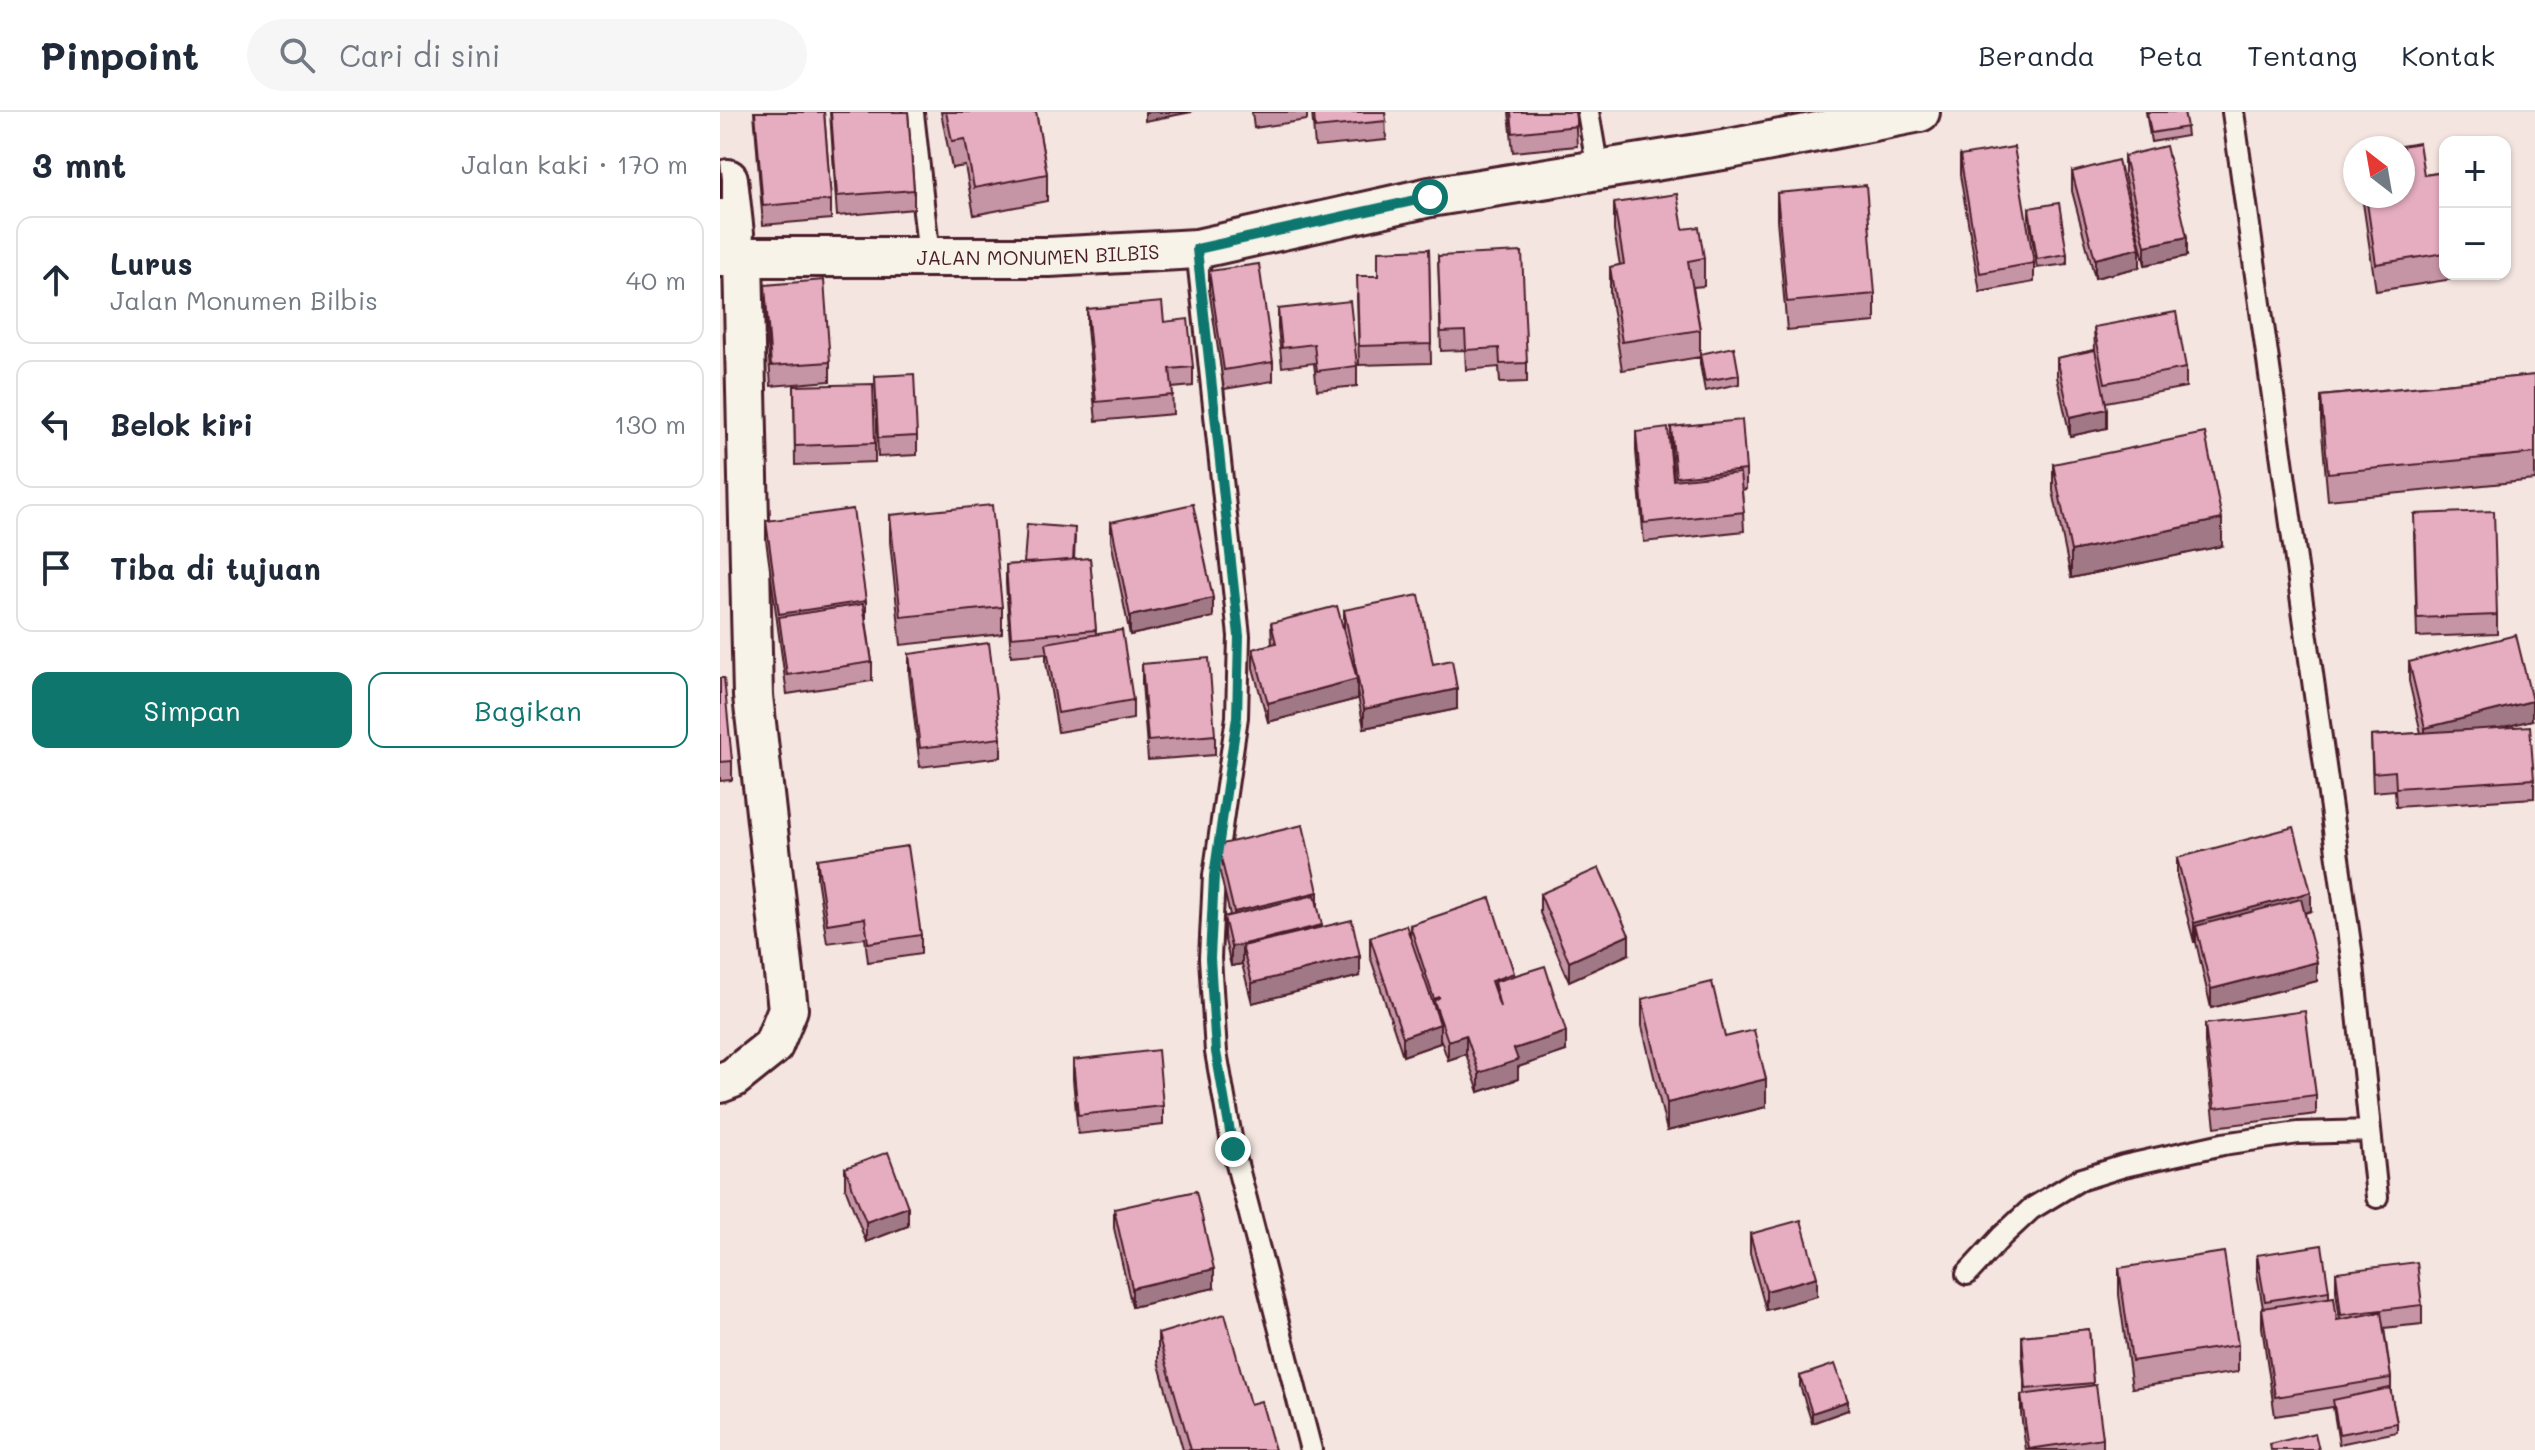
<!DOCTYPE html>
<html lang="id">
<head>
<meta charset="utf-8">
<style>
	body { margin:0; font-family:Mali,sans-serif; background:#f6f6f7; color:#1f2937 }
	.controls { position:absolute; right:24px; top:24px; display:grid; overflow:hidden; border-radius:16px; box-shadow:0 2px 6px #0004 }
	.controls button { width:72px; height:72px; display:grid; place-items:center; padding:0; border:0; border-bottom:2px solid #e0e1e3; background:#fff; color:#1f2937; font:40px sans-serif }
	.compass { position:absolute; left:1623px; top:24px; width:72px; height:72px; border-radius:50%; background:#fff; box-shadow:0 2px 6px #0004; rotate:329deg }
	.stop { position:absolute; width:24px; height:24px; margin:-18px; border:6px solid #0f766e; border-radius:50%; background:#fff }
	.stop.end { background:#0f766e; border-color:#fff; box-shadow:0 2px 8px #0008 }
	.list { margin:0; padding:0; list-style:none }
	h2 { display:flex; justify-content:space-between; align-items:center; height:104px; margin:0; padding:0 32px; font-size:34px }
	h2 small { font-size:26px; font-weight:400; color:#747a83 }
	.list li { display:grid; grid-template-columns:52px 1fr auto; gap:24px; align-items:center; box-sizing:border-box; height:128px; margin:0 16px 16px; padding:0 16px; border:2px solid #e0e1e3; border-radius:16px }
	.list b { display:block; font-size:30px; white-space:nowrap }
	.list p { margin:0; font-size:26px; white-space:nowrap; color:#747a83 }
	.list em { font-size:26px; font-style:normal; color:#747a83 }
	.actions { display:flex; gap:16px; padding:24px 32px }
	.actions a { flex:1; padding:18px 0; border:2px solid #0f766e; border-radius:16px; text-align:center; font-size:28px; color:#0f766e }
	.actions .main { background:#0f766e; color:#fff }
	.icon { flex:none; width:44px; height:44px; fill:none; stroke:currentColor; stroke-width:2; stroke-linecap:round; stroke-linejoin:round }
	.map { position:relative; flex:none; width:1815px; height:1338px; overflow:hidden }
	header { display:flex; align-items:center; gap:48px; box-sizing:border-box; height:112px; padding:0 40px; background:#fff; border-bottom:2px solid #e0e1e3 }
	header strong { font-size:38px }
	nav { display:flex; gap:44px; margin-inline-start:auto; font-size:28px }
	.search { width:560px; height:72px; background:#f6f6f7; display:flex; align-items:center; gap:20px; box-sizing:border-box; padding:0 28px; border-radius:44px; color:#747a83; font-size:30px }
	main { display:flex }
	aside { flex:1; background:#fff }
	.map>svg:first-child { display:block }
</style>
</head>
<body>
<header>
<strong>Pinpoint</strong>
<div class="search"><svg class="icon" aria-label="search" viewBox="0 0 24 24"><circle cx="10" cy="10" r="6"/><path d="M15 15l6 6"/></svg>Cari di sini</div>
<nav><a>Beranda</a><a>Peta</a><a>Tentang</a><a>Kontak</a></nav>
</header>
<main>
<aside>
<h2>3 mnt<small>Jalan kaki · 170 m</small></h2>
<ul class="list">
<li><svg class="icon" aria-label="ahead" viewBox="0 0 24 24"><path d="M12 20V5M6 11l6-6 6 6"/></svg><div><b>Lurus</b><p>Jalan Monumen Bilbis</p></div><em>40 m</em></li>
<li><svg class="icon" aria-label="left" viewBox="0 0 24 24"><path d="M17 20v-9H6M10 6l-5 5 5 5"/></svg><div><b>Belok kiri</b></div><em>130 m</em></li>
<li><svg class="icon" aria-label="arrive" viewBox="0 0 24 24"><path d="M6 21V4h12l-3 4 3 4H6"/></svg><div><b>Tiba di tujuan</b></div></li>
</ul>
<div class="actions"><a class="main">Simpan</a><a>Bagikan</a></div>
</aside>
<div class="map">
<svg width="1815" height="1338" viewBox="0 0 1815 1338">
	<rect width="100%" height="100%" fill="#f4e5e0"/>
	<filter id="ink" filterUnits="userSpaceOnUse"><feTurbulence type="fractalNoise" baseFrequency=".0125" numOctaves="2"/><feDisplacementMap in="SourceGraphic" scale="16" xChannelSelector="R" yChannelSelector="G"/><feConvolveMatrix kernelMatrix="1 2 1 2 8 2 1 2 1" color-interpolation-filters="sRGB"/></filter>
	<g filter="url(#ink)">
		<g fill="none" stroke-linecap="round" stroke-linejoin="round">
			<g stroke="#4a1f2b" stroke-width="26">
				<path id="service" d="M 868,0 L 878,58
					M 1513,0 L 1633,853 L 1657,1085
					M 193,1 L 209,145
					M 477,137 L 519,524 L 517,605 L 494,764 L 490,846 L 496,940 L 513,1037 L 591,1338
					M 1247,1162 L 1282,1124 L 1311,1097 L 1359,1068 L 1404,1054 L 1503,1032 L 1578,1021 L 1650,1019"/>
			</g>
			<g stroke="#4a1f2b" stroke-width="44">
				<g id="minor">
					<path d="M 8,67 L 14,122"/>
					<path id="s1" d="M 0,145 L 329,145 L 477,137 L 710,85 L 1009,37 L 1200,0"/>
					<path d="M 0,971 L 13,966 L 53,934 L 68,897 L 33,584 L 23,146"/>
				</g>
			</g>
			<use href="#service" stroke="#f7f3e8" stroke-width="20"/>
			<use href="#minor" stroke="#f7f3e8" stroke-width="38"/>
		</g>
		<path fill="#c695a5" stroke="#4a1f2b" stroke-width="2" d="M 34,0 L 104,0 L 111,88 L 111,107 L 43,113 Z
			M 110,0 L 188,0 L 194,78 L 194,97 L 117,104 Z
			M 221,0 L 316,0 L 327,62 L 327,89 L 254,103 L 245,54 L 232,56 Z
			M 532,0 L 587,0 L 587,8 L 534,16 Z
			M 592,0 L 665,0 L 666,28 L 595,35 Z
			M 789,0 L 855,0 L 857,34 L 793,40 Z
			M 1426,0 L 1464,0 L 1467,24 L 1431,30 Z
			M 1240,44 L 1314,151 L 1314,170 L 1260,180 L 1240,63 Z
			M 1404,44 L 1467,144 L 1425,153 L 1404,63 Z
			M 0,49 L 2,67 L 2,87 L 0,87 Z
			M 1352,60 L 1420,155 L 1375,166 L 1352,79 Z
			M 1725,60 L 1725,162 L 1746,162 L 1746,165 L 1656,179 L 1642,84 L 1683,84 L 1704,63 Z
			M 1057,81 L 1155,182 L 1155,210 L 1067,218 L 1057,108 Z
			M 894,91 L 963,117 L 984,146 L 984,174 L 973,175 L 980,218 L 980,245 L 902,258 L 890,182 L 890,155 L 900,153 L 894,119 Z
			M 1309,96 L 1347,142 L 1347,152 L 1317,156 L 1309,106 Z
			M 709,137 L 711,251 L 639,253 L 637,183 L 658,164 Z
			M 718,144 L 807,251 L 807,270 L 780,271 L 779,255 L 746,258 L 745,238 L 721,239 Z
			M 489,159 L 553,250 L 553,269 L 504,277 L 489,178 Z
			M 45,173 L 110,250 L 110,269 L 51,274 L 45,192 Z
			M 367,197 L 444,210 L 473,255 L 473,274 L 452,276 L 453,302 L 376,309 L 367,216 Z
			M 558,197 L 637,254 L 637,274 L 597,278 L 594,251 L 562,255 L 558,216 Z
			M 1374,215 L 1466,256 L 1466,275 L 1386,290 L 1387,316 L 1350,324 L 1337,265 L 1337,246 L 1375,238 Z
			M 980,242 L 1019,263 L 1019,272 L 985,279 L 980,252 Z
			M 1815,263 L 1815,368 L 1608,388 L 1601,311 L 1601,284 Z
			M 155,264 L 197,324 L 197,343 L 158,345 Z
			M 74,274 L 155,331 L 155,350 L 75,353 Z
			M 951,315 L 1026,358 L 1026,377 L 1022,378 L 1024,419 L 924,430 L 916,339 L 916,320 L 954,368 L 951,334 Z
			M 1333,352 L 1502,434 L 1351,466 L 1333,379 Z
			M 170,403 L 282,495 L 282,522 L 181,533 L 170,430 Z
			M 46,409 L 146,489 L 146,508 L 152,550 L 152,569 L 67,582 L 46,428 Z
			M 391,410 L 493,505 L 410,523 L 391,429 Z
			M 1694,421 L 1777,503 L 1777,522 L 1697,525 Z
			M 355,425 L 354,448 L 370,446 L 376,522 L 413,588 L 413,607 L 338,620 L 326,550 L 326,541 L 291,544 L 286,472 L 286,453 L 304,452 Z
			M 624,498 L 713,552 L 737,597 L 644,616 L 637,579 L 637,587 L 548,610 L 533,556 L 533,537 L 552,532 L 551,511 L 628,535 L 624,517 Z
			M 189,542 L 281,626 L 281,645 L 200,655 L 189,561 Z
			M 1689,550 L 1812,608 L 1780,616 L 1814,667 L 1814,686 L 1676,695 L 1675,678 L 1653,680 L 1651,624 L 1701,621 L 1689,569 Z
			M 422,552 L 495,623 L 495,643 L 428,648 L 422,571 Z
			M 0,566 L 12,649 L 12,668 L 0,669 Z
			M 498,733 L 598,797 L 602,815 L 640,864 L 532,891 L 522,852 L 511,854 L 504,824 L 504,805 L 510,803 L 498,752 Z
			M 1457,746 L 1591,799 L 1585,801 L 1597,869 L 1491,896 L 1476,830 L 1474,830 L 1457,765 Z
			M 97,747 L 201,823 L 201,842 L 148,850 L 145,826 L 107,831 L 97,766 Z
			M 820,782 L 909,842 L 849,869 L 820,801 Z
			M 690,813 L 794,864 L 846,939 L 798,955 L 798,967 L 759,980 L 746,942 L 728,948 L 720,926 L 720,931 L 683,944 L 650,844 L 650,825 L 690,823 Z
			M 922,887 L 1005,925 L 1046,995 L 947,1019 L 922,914 Z
			M 1485,912 L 1596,983 L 1596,1002 L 1495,1015 L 1485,931 Z
			M 353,948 L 443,994 L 443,1013 L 358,1022 L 353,967 Z
			M 125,1056 L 188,1114 L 146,1130 L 125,1075 Z
			M 394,1097 L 494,1176 L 412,1195 L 394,1116 Z
			M 1030,1122 L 1097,1184 L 1046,1198 L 1030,1141 Z
			M 1537,1143 L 1609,1179 L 1609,1185 L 1617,1208 L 1620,1208 L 1616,1179 L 1616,1160 L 1702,1193 L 1702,1212 L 1664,1216 L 1671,1266 L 1671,1281 L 1677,1311 L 1677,1320 L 1619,1332 L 1613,1295 L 1555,1304 L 1542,1215 L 1542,1196 L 1543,1196 L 1537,1162 Z
			M 1399,1156 L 1518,1233 L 1518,1260 L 1412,1276 L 1399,1183 Z
			M 1369,1217 L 1373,1273 L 1383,1326 L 1383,1338 L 1306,1338 L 1301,1302 L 1301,1283 L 1305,1282 L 1302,1243 L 1302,1224 Z
			M 438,1222 L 555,1338 L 463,1338 L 438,1249 Z
			M 1080,1264 L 1128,1298 L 1092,1311 L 1080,1274 Z"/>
		<path fill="#a17986" stroke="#4a1f2b" stroke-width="2" d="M 425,0 L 472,0 L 425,9 Z
			M 1467,125 L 1467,144 L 1425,153 L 1425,134 Z
			M 1420,136 L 1420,155 L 1375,166 L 1375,147 Z
			M 1387,297 L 1387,316 L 1350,324 L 1350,305 Z
			M 1502,407 L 1502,434 L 1351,466 L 1351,439 Z
			M 493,486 L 493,505 L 410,523 L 410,504 Z
			M 637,567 L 637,587 L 548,610 L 548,591 Z
			M 737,577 L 737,597 L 644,616 L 644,597 Z
			M 1812,589 L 1812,608 L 1705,635 L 1705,616 Z
			M 598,780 L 598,799 L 514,819 L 514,800 Z
			M 1591,780 L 1591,799 L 1480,829 L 1476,814 L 1476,830 L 1474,830 L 1474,811 Z
			M 602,813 L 602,832 L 522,834 L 522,852 L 511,854 L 511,835 Z
			M 909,823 L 909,842 L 849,869 L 849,850 Z
			M 640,844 L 640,864 L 532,891 L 532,871 Z
			M 1597,850 L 1597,869 L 1491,896 L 1491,877 Z
			M 794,861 L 794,880 L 774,870 L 774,887 L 771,869 Z
			M 720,912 L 720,931 L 683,944 L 683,925 Z
			M 846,920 L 846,939 L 798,955 L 798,967 L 759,980 L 759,961 L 794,937 Z
			M 746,923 L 746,942 L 728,948 L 728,929 Z
			M 1046,967 L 1046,995 L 947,1019 L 947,991 Z
			M 188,1095 L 188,1114 L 146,1130 L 146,1110 Z
			M 494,1157 L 494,1176 L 412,1195 L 412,1176 Z
			M 1097,1165 L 1097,1184 L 1046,1198 L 1046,1179 Z
			M 1128,1289 L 1128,1298 L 1092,1311 L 1092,1301 Z"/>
		<path fill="#e6adc0" stroke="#4a1f2b" stroke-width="2" d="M 35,0 L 104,0 L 111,88 L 43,94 Z
			M 111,0 L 188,0 L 194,78 L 117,84 Z
			M 226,0 L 316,0 L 327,62 L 254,76 L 245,27 L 232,29 Z
			M 594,0 L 665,0 L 666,9 L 595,16 Z
			M 791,0 L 855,0 L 857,14 L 793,21 Z
			M 1427,0 L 1464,0 L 1467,15 L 1431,21 Z
			M 1699,31 L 1704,63 L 1725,60 L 1725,141 L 1656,152 L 1646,84 L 1683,84 L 1683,36 L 1670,36 Z
			M 1446,34 L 1467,125 L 1425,134 L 1404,44 Z
			M 1294,35 L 1314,151 L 1260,161 L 1240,44 Z
			M 1398,48 L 1420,136 L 1375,147 L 1352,60 Z
			M 1146,73 L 1155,182 L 1067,190 L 1057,81 Z
			M 957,82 L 963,117 L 979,115 L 984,146 L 968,149 L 980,218 L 902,230 L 890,155 L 904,152 L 894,91 Z
			M 1339,91 L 1347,142 L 1317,147 L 1309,96 Z
			M 709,137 L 711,232 L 639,234 L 637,164 L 658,164 L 658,139 Z
			M 802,140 L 807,251 L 780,252 L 779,236 L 746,238 L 745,219 L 721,220 L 718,144 Z
			M 539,152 L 553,250 L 504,258 L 489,159 Z
			M 104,168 L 110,250 L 51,254 L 45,173 Z
			M 630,189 L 637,254 L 597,259 L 594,232 L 562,236 L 558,197 Z
			M 442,190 L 444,210 L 468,207 L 473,255 L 450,257 L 453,283 L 376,290 L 367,197 Z
			M 1456,200 L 1466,256 L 1385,271 L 1374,215 Z
			M 1014,235 L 1019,263 L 985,269 L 980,242 Z
			M 1375,238 L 1387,297 L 1350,305 L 1337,246 Z
			M 194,262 L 197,324 L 158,326 L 155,264 Z
			M 1815,263 L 1815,341 L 1608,361 L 1601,284 Z
			M 153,272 L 155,331 L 75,334 L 74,274 Z
			M 1022,308 L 1026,358 L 956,365 L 951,315 Z
			M 948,316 L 953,368 L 1020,361 L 1024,400 L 924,411 L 916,320 Z
			M 1485,321 L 1502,407 L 1351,439 L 1333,352 Z
			M 473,392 L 493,486 L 410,504 L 391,410 Z
			M 272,393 L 282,495 L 181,505 L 170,403 Z
			M 133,397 L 146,489 L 59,502 L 46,409 Z
			M 1774,399 L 1777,503 L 1697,506 L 1694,402 Z
			M 307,412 L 355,416 L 353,448 L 304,451 Z
			M 370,446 L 376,518 L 291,525 L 286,453 Z
			M 699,483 L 713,552 L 732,548 L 737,577 L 644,597 L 624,498 Z
			M 143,492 L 152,550 L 67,563 L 59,505 Z
			M 617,494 L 637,567 L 548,591 L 533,537 L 556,531 L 551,511 Z
			M 402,518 L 413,588 L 338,601 L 326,531 Z
			M 1796,523 L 1812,589 L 1705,616 L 1689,550 Z
			M 269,531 L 281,626 L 200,636 L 189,542 Z
			M 489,546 L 495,623 L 428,629 L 422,552 Z
			M 0,566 L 4,566 L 12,649 L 0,650 Z
			M 1810,614 L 1814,667 L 1676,676 L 1675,659 L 1653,661 L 1651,624 Z
			M 583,713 L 598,780 L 514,800 L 498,733 Z
			M 1574,715 L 1591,780 L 1474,811 L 1457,746 Z
			M 188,734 L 201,823 L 148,831 L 145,806 L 107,812 L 97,747 Z
			M 879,756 L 909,823 L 849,850 L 820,782 Z
			M 595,783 L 602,813 L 511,835 L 504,805 Z
			M 770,786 L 794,861 L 771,869 L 780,895 L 774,870 L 825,854 L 846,920 L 794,937 L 798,948 L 759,961 L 746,923 L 728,929 L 714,889 L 720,885 L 714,887 L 690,813 Z
			M 1581,787 L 1597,850 L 1491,877 L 1476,814 Z
			M 632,808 L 640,844 L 532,871 L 522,834 Z
			M 686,813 L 720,912 L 683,925 L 650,825 Z
			M 992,870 L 1005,925 L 1034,918 L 1046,967 L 947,991 L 922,887 Z
			M 1585,899 L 1596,983 L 1495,996 L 1485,912 Z
			M 438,938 L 443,994 L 358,1003 L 353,948 Z
			M 168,1040 L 188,1095 L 146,1110 L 125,1056 Z
			M 476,1079 L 494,1157 L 412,1176 L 394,1097 Z
			M 1081,1108 L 1097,1165 L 1046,1179 L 1030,1122 Z
			M 1602,1133 L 1609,1179 L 1545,1189 L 1537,1143 Z
			M 1504,1140 L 1518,1233 L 1412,1249 L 1399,1156 Z
			M 1697,1150 L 1702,1193 L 1621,1203 L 1616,1160 Z
			M 1614,1185 L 1617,1208 L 1661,1200 L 1671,1266 L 1555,1285 L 1542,1196 Z
			M 505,1202 L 530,1292 L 541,1289 L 555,1338 L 471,1338 L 438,1222 Z
			M 1369,1217 L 1373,1271 L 1306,1277 L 1302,1224 Z
			M 1115,1252 L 1128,1289 L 1092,1301 L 1080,1264 Z
			M 1376,1273 L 1383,1326 L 1309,1337 L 1301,1283 Z
			M 1670,1276 L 1677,1311 L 1619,1322 L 1613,1288 Z
			M 1595,1321 L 1599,1338 L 1551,1338 L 1550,1332 Z"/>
	</g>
	<g fill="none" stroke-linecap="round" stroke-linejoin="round" filter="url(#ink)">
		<path stroke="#0f766e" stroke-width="10" d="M 513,1037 L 496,940 L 490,846 L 494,764 L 517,605 L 519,524 L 477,137 L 710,85"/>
	</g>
	<g text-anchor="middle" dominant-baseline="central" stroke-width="8" stroke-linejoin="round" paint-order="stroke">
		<g font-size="20" fill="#4a1f2b" stroke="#f7f3e8">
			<text stroke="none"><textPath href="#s1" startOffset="318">JALAN MONUMEN BILBIS</textPath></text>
		</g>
	</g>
</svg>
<div class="controls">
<button>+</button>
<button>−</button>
</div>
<svg class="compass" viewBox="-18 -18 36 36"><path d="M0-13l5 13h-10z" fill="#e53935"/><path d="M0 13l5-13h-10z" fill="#747a83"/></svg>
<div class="stop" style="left:710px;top:85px"></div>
<div class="stop end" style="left:513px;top:1037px"></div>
</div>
</main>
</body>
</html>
